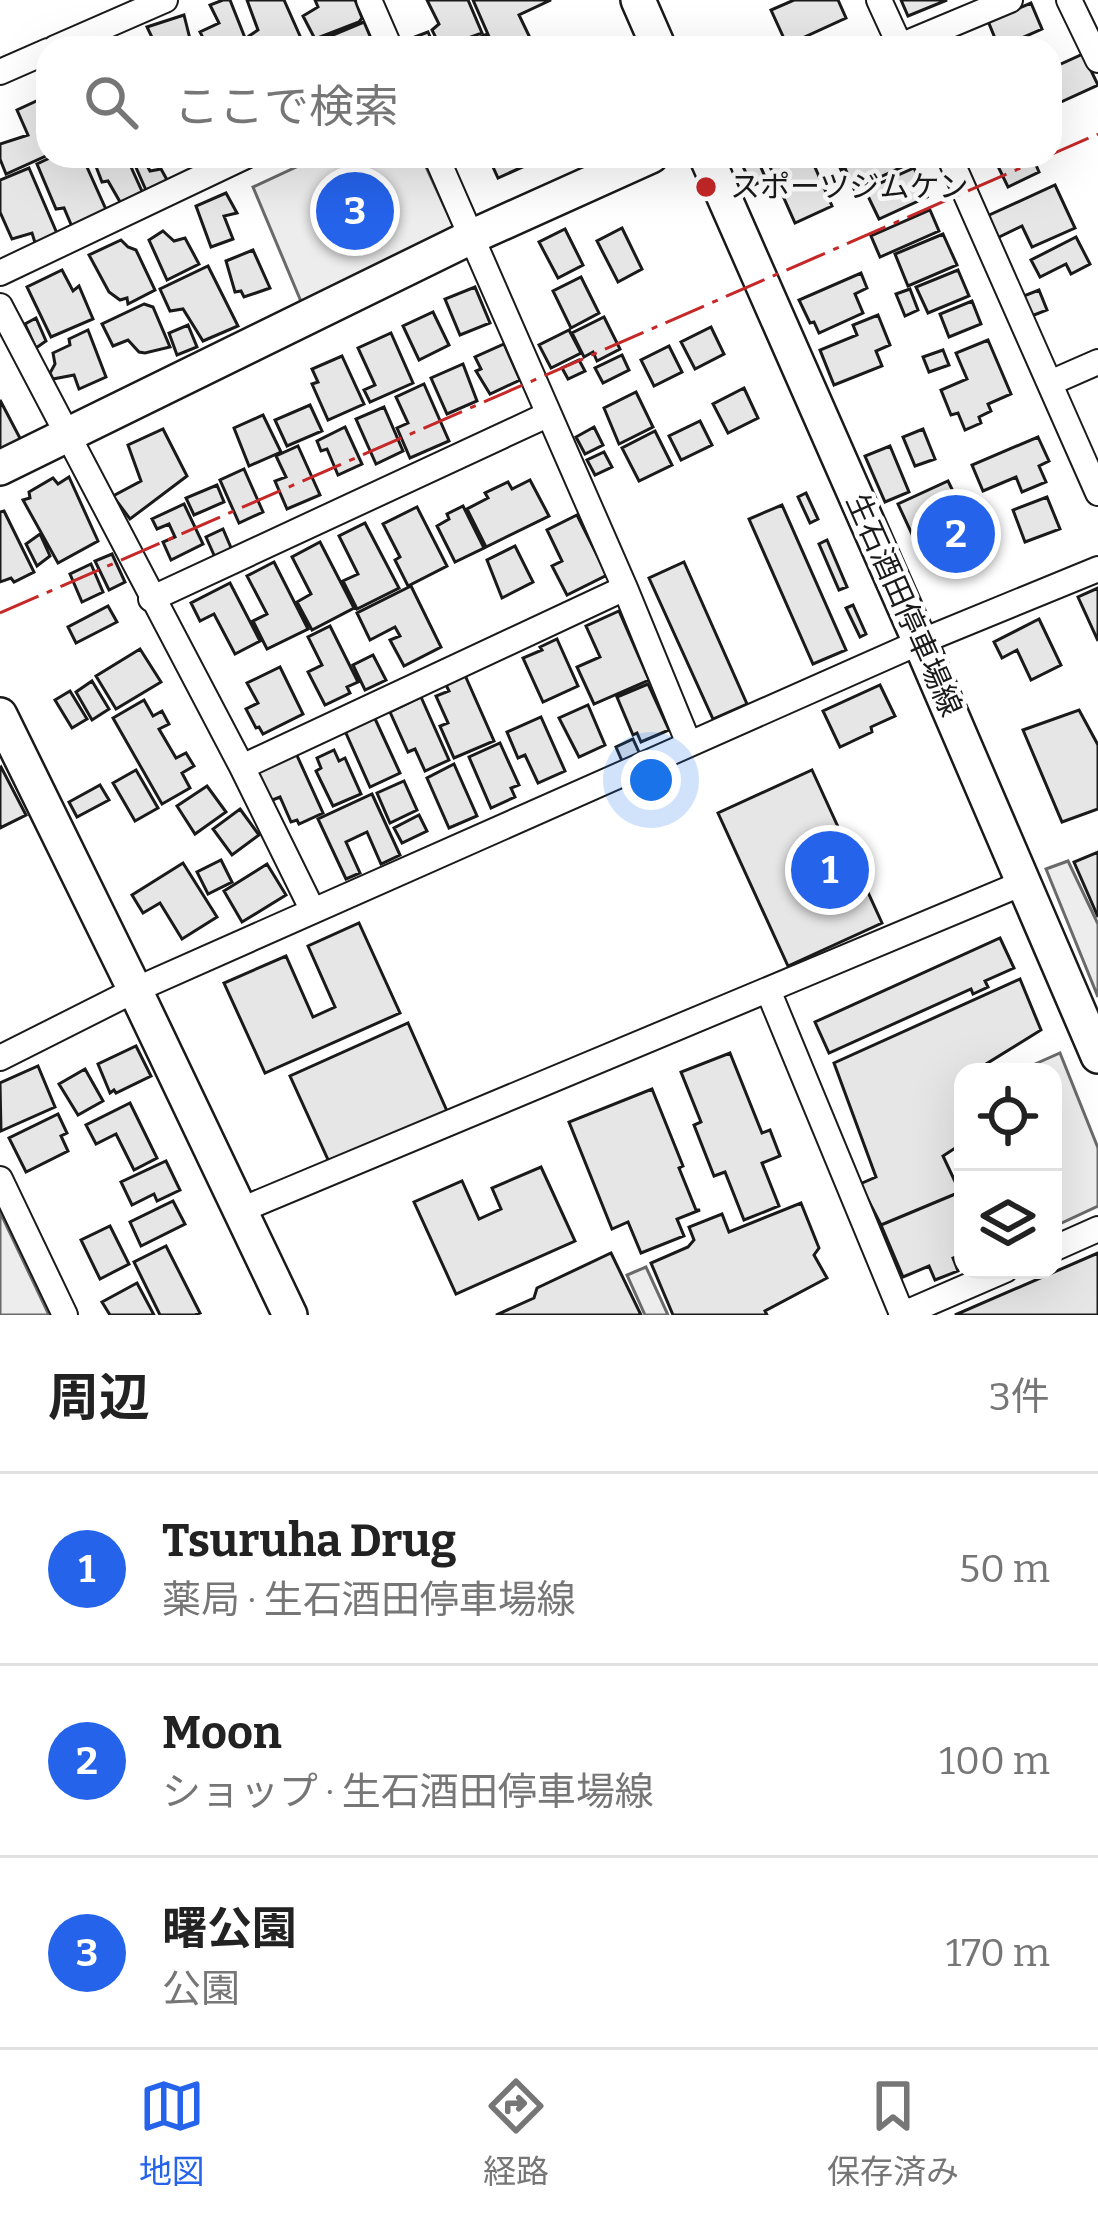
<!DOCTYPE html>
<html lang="ja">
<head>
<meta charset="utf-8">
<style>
	body { margin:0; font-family:Bitter,"Noto Sans JP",serif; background:#f2f2f2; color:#222 }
	.controls { position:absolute; right:36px; bottom:36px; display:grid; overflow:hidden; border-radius:24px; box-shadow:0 12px 48px #0002 }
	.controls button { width:108px; height:108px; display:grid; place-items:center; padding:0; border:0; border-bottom:3px solid #e0e0e0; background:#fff; color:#222; font:60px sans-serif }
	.you { position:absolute; left:651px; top:780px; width:42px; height:42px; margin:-30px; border:9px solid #fff; border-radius:50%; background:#1a73e8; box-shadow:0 0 0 18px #1a73e833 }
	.badge { display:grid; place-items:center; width:78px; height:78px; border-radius:50%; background:#2563eb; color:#fff; font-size:39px; font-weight:700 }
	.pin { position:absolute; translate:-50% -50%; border:6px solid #fff; box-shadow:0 3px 12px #0006 }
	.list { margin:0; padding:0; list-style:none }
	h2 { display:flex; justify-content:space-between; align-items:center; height:156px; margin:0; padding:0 48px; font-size:51px }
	h2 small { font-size:39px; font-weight:400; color:#767676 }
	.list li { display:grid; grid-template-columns:78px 1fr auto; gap:36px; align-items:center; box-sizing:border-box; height:192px; padding:0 48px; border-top:3px solid #e0e0e0 }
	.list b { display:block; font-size:45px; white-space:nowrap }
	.list p { margin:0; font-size:39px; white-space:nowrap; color:#767676 }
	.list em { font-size:39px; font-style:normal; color:#767676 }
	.icon { flex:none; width:66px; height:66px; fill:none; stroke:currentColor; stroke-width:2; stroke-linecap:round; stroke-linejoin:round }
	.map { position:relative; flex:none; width:1098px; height:1315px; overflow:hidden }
	.search { position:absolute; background:#fff; box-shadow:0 12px 48px #0002; left:36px; right:36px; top:36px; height:132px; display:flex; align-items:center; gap:30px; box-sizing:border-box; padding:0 42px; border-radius:36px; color:#767676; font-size:45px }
	.sheet { height:732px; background:#fff }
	nav { display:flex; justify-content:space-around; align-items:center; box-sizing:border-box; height:168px; border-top:3px solid #e0e0e0; background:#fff; font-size:33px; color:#767676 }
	nav a { display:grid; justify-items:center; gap:6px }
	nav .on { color:#2563eb }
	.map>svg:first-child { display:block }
</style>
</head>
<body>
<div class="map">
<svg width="1098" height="1315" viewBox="0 0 1098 1315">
	<rect width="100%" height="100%" fill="#fff"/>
	<path fill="#ededed" stroke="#6a6a6a" stroke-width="3" d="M 320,156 L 421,156 L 458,236 L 305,311 L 253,187 Z
		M 1068,861 L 1098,924 L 1098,997 L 1046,869 Z
		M 1060,1053 L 1098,1148 L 1098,1206 L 1053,1227 L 1053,1072 L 1017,1072 Z
		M 0,1212 L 49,1315 L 0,1315 Z
		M 646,1267 L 668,1315 L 645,1315 L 627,1275 Z"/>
	<path fill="#e6e6e6" stroke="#1a1a1a" stroke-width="3" d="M 223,0 L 230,0 L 249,48 L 208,48 L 200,32 L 219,23 L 210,5 Z
		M 247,0 L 284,0 L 304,45 L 298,48 L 255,48 L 249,36 L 258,30 Z
		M 315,0 L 355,0 L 362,18 L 359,22 L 315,39 L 303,16 L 318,7 Z
		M 427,0 L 468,0 L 482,33 L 441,48 L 432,30 L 439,24 Z
		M 473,0 L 551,0 L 519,15 L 533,44 L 524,48 L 494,48 Z
		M 794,0 L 838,0 L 846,18 L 787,45 L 771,10 Z
		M 901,0 L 947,0 L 908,16 Z
		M 1031,3 L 1042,29 L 999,48 L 988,21 Z
		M 184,15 L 192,47 L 180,48 L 178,45 L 172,48 L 157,48 L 147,27 Z
		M 364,22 L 375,48 L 319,48 L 316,42 Z
		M 428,32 L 435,48 L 407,48 L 404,41 Z
		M 485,35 L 491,48 L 455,48 Z
		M 1083,54 L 1098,85 L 1050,107 L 1050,69 Z
		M 43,98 L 48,110 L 48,155 L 6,174 L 0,159 L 0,144 L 28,135 L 17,110 Z
		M 54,156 L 82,156 L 108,214 L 73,229 L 64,208 L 56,209 L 37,164 Z
		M 92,156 L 126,156 L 145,198 L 123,207 L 108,181 L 102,182 Z
		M 131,156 L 142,156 L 150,171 L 161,169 L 171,187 L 149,197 Z
		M 488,156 L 536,156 L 538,160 L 498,178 Z
		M 756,156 L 766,179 L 752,186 L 741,162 Z
		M 775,156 L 810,156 L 832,206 L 795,223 L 767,160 Z
		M 835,156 L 915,156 L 917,160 L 854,189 L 845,168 L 841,170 Z
		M 993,156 L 1032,156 L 1039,172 L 1008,187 Z
		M 29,168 L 59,238 L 37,249 L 32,233 L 12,239 L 0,212 L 0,180 Z
		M 914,168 L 927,197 L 879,219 L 865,190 Z
		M 1055,185 L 1075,228 L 1032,247 L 1022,226 L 995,239 L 985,217 Z
		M 226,193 L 237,213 L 224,216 L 233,239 L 211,247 L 196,206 Z
		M 930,210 L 939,231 L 880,257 L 871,236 Z
		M 622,228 L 642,269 L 618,282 L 597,241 Z
		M 565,229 L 583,265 L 558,278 L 539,242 Z
		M 163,231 L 174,241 L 185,238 L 199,264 L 167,280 L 149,240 Z
		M 943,234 L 957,265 L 908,286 L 895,254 Z
		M 1076,237 L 1090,264 L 1071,274 L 1066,264 L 1040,277 L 1031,260 Z
		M 121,240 L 128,247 L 136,250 L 155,290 L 128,304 L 127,298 L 120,300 L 109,292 L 89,255 Z
		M 253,250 L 270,288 L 244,297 L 241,291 L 235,292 L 226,261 Z
		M 208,266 L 238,326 L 203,341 L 183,309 L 170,311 L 160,289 Z
		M 62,270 L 73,291 L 79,286 L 93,319 L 51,337 L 27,287 Z
		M 958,270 L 969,296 L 928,313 L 916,287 Z
		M 861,273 L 867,288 L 855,294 L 863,313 L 819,333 L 814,322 L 810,323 L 799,300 Z
		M 581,277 L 599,313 L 571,328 L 553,291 Z
		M 475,287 L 490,323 L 460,335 L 445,299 Z
		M 910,289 L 918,310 L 905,316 L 896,294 Z
		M 1039,290 L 1047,310 L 1029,317 L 1021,297 Z
		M 972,301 L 981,324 L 949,337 L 940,314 Z
		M 144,304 L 153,307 L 170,347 L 145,353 L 139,352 L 128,340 L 113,346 L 102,324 Z
		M 433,312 L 449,345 L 419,360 L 403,326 Z
		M 878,315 L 890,345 L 876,351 L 882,366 L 834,385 L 820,350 L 857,335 L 853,325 Z
		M 604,317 L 620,349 L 597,361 L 593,352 L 584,357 L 572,333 Z
		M 36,318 L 46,341 L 36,348 L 25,324 Z
		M 188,325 L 197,347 L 177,355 L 169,333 Z
		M 711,327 L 724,354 L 695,369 L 681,342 Z
		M 88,330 L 106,377 L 79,389 L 74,375 L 53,379 L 50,373 L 55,364 L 53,353 L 70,345 L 69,339 Z
		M 569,330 L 581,353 L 551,368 L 539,345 Z
		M 391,333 L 413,383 L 370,402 L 364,390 L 375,385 L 358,348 Z
		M 988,340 L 1011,394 L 988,404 L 991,411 L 979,417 L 981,423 L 965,430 L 958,413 L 951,415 L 941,390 L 967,379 L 956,353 Z
		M 504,344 L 520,380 L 490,394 L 476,371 L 481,369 L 475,357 Z
		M 669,346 L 682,372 L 654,386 L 641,360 Z
		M 943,350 L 949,365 L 929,372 L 923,357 Z
		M 622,355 L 629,370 L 603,383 L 595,368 Z
		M 342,356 L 364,404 L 328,420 L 312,384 L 318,382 L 312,369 Z
		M 579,360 L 585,371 L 568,379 L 562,368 Z
		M 463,364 L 477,401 L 447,414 L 431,378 Z
		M 424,384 L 449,441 L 410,458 L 397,428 L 408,423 L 396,397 Z
		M 744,388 L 758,418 L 728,433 L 713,404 Z
		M 636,392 L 653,427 L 619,444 L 604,408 Z
		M 0,400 L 22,442 L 0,452 Z
		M 310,405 L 322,431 L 287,446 L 275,420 Z
		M 384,407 L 403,451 L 376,464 L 356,419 Z
		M 263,415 L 281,452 L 249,466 L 234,428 Z
		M 700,421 L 712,445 L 681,460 L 669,436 Z
		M 345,427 L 362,464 L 338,475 L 327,449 L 321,451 L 317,441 Z
		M 594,427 L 603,445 L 585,454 L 576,437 Z
		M 163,429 L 187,476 L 130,519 L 113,496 L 141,481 L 128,445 Z
		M 923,429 L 935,459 L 915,466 L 903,437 Z
		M 655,431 L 672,465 L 639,481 L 622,448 Z
		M 1038,437 L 1049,461 L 1039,466 L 1046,482 L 1022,492 L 1016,477 L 983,491 L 972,465 Z
		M 298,446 L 320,495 L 287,509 L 275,481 L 286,477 L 276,456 Z
		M 890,446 L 909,492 L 885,502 L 865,456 Z
		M 604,452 L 612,467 L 595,475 L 587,460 Z
		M 244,469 L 263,512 L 239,523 L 220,480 Z
		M 69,477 L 98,541 L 58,563 L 23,500 L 30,498 L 29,492 L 53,478 L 58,484 Z
		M 530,480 L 549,516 L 486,547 L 467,509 L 488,498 L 485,493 L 508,482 L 512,489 Z
		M 948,481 L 965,516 L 940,528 L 943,533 L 917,545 L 898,504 Z
		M 217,485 L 224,502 L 194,515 L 186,498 Z
		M 806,493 L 818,519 L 810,523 L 798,497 Z
		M 1047,497 L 1060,529 L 1025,542 L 1013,510 Z
		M 184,504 L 203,544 L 171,560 L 163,542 L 175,537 L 169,524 L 157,529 L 152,519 Z
		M 782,505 L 846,650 L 813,664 L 749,519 Z
		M 463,506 L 484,548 L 455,562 L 437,526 L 449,519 L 447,514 Z
		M 417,507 L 447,566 L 408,586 L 395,560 L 400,557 L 383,524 Z
		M 4,511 L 34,572 L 14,582 L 11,578 L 0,582 L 0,512 Z
		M 577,515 L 607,575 L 567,595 L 552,566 L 562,561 L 547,530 Z
		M 365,523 L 399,588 L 357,609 L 343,581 L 358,574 L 339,536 Z
		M 223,529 L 235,557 L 218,564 L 206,537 Z
		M 40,534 L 50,556 L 37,566 L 26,544 Z
		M 827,540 L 847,587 L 839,590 L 819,544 Z
		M 320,542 L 354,608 L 312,630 L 297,602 L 311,594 L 292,557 Z
		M 515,546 L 533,582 L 502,598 L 487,560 Z
		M 112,554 L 125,582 L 109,590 L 95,561 Z
		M 274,562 L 308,629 L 267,649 L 253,621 L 267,614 L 247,576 Z
		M 684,562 L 747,704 L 713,719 L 649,578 Z
		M 91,564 L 103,592 L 82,602 L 70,574 Z
		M 230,583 L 260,641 L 235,654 L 214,614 L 200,621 L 191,603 Z
		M 411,586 L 441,647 L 404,666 L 390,640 L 400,636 L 395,627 L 370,640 L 357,613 Z
		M 1098,588 L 1098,641 L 1078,597 Z
		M 853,605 L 866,634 L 860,637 L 846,608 Z
		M 108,606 L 117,622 L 76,643 L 68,627 Z
		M 619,611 L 649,680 L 594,704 L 577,667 L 600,657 L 586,626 Z
		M 1039,619 L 1061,665 L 1031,680 L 1017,650 L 1002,658 L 994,642 Z
		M 330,626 L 358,682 L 347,687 L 350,693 L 325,705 L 308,672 L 322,665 L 308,637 Z
		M 557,639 L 578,686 L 543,702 L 523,658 L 542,650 L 540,647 Z
		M 140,649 L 161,682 L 116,709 L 96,676 Z
		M 373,655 L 386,680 L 365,690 L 353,665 Z
		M 280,667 L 303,714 L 263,734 L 259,727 L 256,728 L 246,709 L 258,703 L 247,683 Z
		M 464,673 L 494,741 L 454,758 L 440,726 L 448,723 L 436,696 L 449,691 L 444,681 Z
		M 92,681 L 109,709 L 92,720 L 76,692 Z
		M 648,684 L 669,730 L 641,742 L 637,733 L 633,735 L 617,697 Z
		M 880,685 L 895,716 L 871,727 L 872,732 L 840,747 L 823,711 Z
		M 70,691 L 87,719 L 72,728 L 55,700 Z
		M 421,697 L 449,760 L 425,771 L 415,749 L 408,752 L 390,712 Z
		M 144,700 L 153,716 L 162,711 L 169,724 L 159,729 L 176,758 L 186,753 L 194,766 L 182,773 L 190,788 L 162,804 L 113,718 Z
		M 588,705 L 605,745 L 579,757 L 559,718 Z
		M 371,710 L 400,773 L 370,787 L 345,731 Z
		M 1079,710 L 1098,745 L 1098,809 L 1062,822 L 1023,730 Z
		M 541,717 L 565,771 L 538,783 L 525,755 L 518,758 L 507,732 Z
		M 633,739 L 643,761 L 625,768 L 616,747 Z
		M 500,743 L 519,785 L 511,788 L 515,797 L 491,808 L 469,757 Z
		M 294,749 L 323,813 L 299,824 L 297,820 L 291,822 L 280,797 L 270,801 L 254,767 Z
		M 334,750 L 339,761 L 345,758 L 361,794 L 333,806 L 316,771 L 321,768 L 317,758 Z
		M 454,764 L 477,816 L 449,828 L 427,778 Z
		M 1,767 L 26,815 L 0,828 L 0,768 Z
		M 136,770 L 158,808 L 135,821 L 113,783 Z
		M 812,770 L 882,923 L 788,966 L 718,813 Z
		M 404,781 L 417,810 L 390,823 L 377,793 Z
		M 100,785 L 109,800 L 77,817 L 69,802 Z
		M 207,786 L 226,812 L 195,834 L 177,806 Z
		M 372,794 L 400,855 L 381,864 L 367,832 L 346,842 L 360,873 L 346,879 L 318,819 Z
		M 240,809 L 259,835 L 232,855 L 213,829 Z
		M 419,815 L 427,831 L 402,843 L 394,828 Z
		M 1098,852 L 1098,917 L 1074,862 Z
		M 221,860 L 232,882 L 208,894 L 197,872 Z
		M 183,863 L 217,917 L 182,939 L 160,903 L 143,913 L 132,895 Z
		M 267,864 L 286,895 L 242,922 L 224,891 Z
		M 359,923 L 400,1013 L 265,1073 L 224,983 L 286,956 L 313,1017 L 335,1007 L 308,946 Z
		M 1000,938 L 1014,968 L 985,981 L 988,987 L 973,994 L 971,989 L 829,1053 L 815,1022 Z
		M 1020,979 L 1041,1030 L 978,1069 L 979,1072 L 963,1072 L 963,1143 L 943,1156 L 960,1192 L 881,1225 L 860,1184 L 876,1177 L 834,1063 Z
		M 408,1023 L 447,1111 L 330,1164 L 290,1076 Z
		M 136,1046 L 151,1076 L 116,1093 L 114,1090 L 110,1093 L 98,1064 Z
		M 730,1053 L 762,1133 L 770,1130 L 780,1156 L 762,1163 L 779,1206 L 744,1220 L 725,1172 L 714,1176 L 694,1125 L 701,1122 L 681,1072 Z
		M 38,1066 L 55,1107 L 1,1131 L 0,1083 Z
		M 85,1069 L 103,1101 L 78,1115 L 59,1084 Z
		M 652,1089 L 683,1166 L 679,1168 L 696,1210 L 700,1210 L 677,1219 L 684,1236 L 641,1253 L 628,1222 L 612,1229 L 569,1122 Z
		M 130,1103 L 157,1158 L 134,1170 L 116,1134 L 96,1144 L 86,1125 Z
		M 58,1114 L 67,1133 L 61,1136 L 68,1151 L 26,1172 L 9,1138 Z
		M 166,1161 L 180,1190 L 157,1201 L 154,1194 L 132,1205 L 121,1182 Z
		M 541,1167 L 575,1241 L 456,1294 L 414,1202 L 462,1181 L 479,1219 L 501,1209 L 492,1188 Z
		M 960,1192 L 963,1198 L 963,1254 L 953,1258 L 958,1271 L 935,1280 L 929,1266 L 903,1277 L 881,1225 Z
		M 960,1192 L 963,1198 L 963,1254 L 953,1258 L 958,1271 L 935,1280 L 929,1266 L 903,1277 L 881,1225 Z
		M 173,1201 L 185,1224 L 141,1246 L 130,1222 Z
		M 801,1203 L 819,1248 L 814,1255 L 827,1278 L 765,1311 L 767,1315 L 673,1315 L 651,1263 L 688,1247 L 694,1240 L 689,1227 L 722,1214 L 729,1232 Z
		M 110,1226 L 129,1264 L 100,1279 L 81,1240 Z
		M 166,1246 L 200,1313 L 195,1315 L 160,1315 L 134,1262 Z
		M 611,1253 L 641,1315 L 496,1315 L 534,1298 L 537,1288 Z
		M 1098,1253 L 1098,1315 L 955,1315 Z
		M 137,1283 L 154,1315 L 110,1315 L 102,1302 Z"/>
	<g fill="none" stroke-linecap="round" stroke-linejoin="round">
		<g stroke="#1a1a1a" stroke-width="28">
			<path id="street" d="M 369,0 L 390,48
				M 879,0 L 901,48
				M 1069,0 L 1098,60
				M 900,46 L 1010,0
				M 55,48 L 165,0
				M 0,72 L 48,51
				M 436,156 L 625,588 L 689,744
				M 949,156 L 1098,493
				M 0,273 L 246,156
				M 0,306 L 242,767 L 313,911
				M 1050,383 L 1098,362
				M 151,599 L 547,415
				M 242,767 L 625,588
				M 768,990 L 902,1314
				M 0,1058 L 135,990 L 920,642 L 1098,569
				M 0,1179 L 65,1315
				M 241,1210 L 1023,883
				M 1053,1249 L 1098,1229
				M 901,1315 L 1005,1270"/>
		</g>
		<g stroke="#1a1a1a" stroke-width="38">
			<path id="secondary" d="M 638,0 L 659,48
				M 896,48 L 900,46
				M 706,156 L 920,642 L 1098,1056
				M 0,468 L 471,237 L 651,156
				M 0,715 L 135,990 L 290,1315"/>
		</g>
		<use href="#street" stroke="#fff" stroke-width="24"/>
		<use href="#secondary" stroke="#fff" stroke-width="33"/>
		<path stroke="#c62828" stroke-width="3" stroke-dasharray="42 9 6 9" stroke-linecap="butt" d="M 1050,155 L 1098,134
			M 0,613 L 1048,156"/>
	</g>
	<circle fill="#c62828" stroke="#fff" stroke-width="4.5" cx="706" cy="187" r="12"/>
	<g text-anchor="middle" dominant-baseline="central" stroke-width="9" stroke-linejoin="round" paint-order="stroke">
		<g font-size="30" fill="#1a1a1a" stroke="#fff" text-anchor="start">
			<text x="730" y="187">スポーツジムケン</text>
		</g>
		<g font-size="30" fill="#1a1a1a" stroke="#fff">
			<text transform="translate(904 605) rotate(66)">生石酒田停車場線</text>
		</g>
	</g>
</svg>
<div class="controls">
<button><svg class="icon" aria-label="locate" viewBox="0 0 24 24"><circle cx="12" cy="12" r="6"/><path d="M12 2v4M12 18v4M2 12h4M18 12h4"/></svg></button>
<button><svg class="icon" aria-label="layers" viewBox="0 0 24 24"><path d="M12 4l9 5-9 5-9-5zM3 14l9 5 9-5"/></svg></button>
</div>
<div class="you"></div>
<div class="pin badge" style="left:830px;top:870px">1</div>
<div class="pin badge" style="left:956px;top:534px">2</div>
<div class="pin badge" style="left:355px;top:211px">3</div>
<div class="search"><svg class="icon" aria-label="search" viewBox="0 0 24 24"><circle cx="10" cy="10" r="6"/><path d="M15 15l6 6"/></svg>ここで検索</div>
</div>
<section class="sheet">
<h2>周辺<small>3件</small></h2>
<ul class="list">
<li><span class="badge">1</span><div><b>Tsuruha Drug</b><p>薬局 · 生石酒田停車場線</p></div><em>50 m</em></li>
<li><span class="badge">2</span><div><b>Moon</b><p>ショップ · 生石酒田停車場線</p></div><em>100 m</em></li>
<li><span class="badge">3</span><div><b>曙公園</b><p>公園</p></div><em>170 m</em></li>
</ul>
</section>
<nav>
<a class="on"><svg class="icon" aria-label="map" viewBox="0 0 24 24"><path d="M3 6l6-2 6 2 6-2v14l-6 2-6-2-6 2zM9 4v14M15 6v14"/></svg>地図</a>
<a><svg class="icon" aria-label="directions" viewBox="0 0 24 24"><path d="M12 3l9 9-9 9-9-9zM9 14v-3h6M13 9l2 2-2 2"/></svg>経路</a>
<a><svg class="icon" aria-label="saved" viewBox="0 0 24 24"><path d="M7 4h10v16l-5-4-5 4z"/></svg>保存済み</a>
</nav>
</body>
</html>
